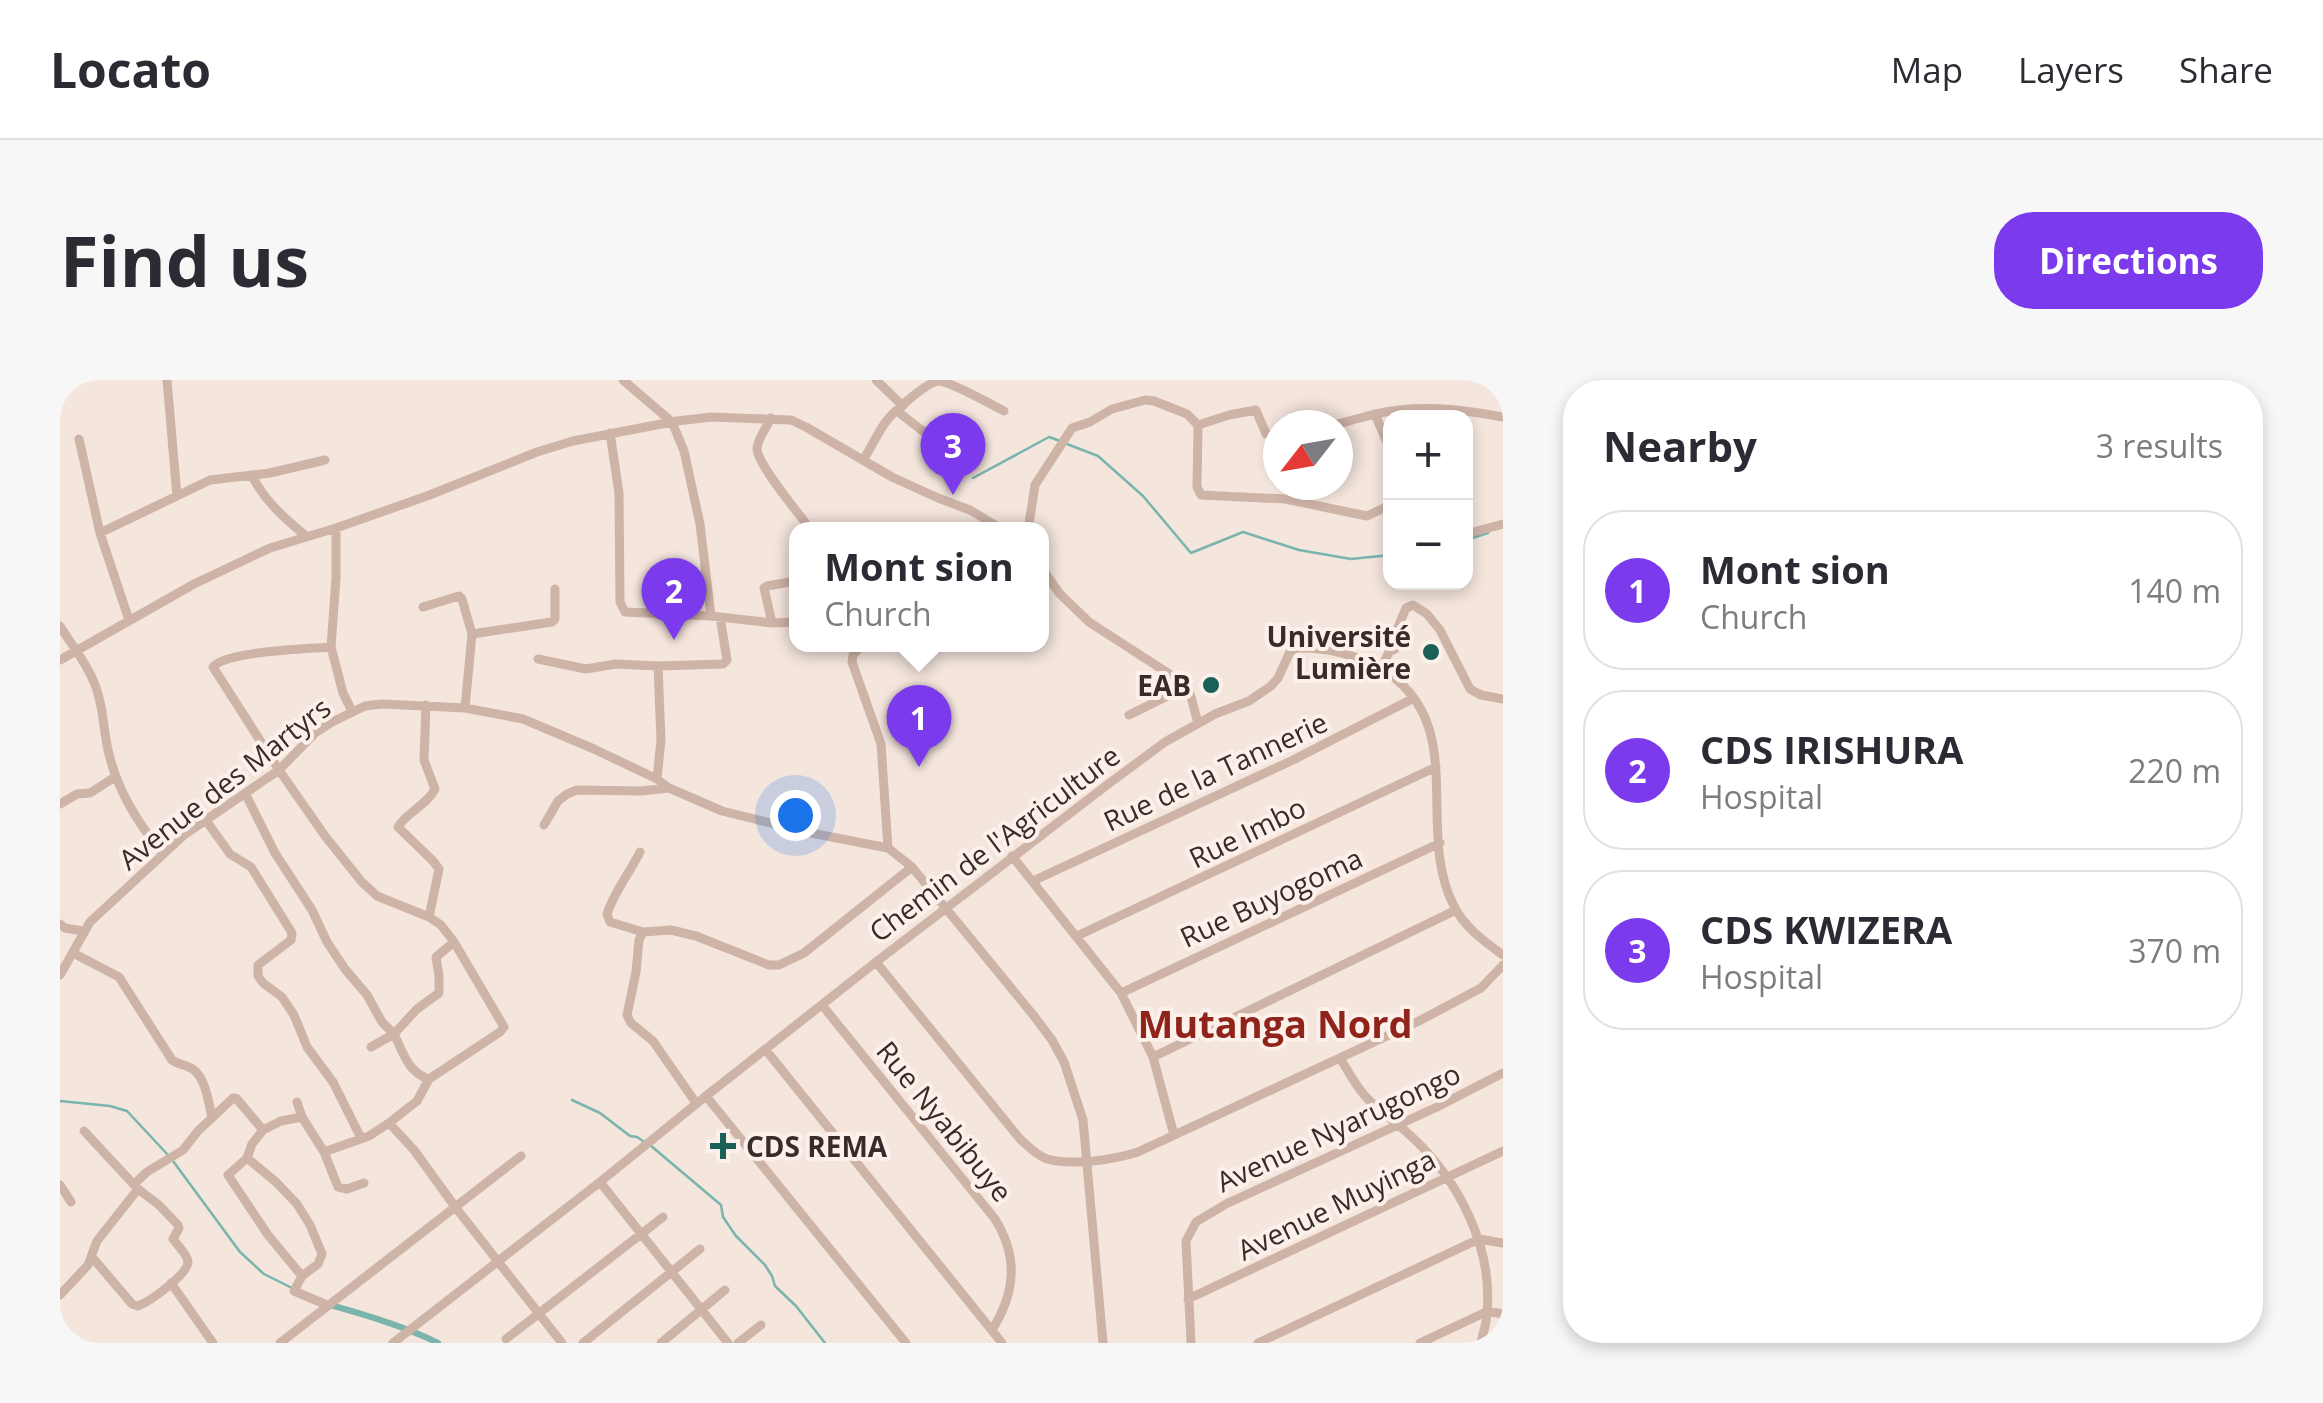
<!DOCTYPE html>
<html lang="en">
<head>
<meta charset="utf-8">
<style>
	body { margin:0; font-family:"Open Sans",sans-serif; background:#f7f7f7; color:#2b2b33 }
	.controls { position:absolute; right:30px; top:30px; display:grid; overflow:hidden; border-radius:20px; box-shadow:0 5px 15px #0003 }
	.controls button { width:90px; height:90px; display:grid; place-items:center; padding:0; border:0; border-bottom:2px solid #e1e1e2; background:#fff; color:#2b2b33; font:50px sans-serif }
	.compass { position:absolute; left:1203px; top:30px; width:90px; height:90px; border-radius:50%; background:#fff; box-shadow:0 5px 15px #0003; rotate:239deg }
	.you { position:absolute; left:735px; top:435px; width:35px; height:35px; margin:-25px; border:8px solid #fff; border-radius:50%; background:#1a73e8; box-shadow:0 0 0 15px #1a73e833 }
	.badge { display:grid; place-items:center; width:65px; height:65px; border-radius:50%; background:#7c3aed; color:#fff; font-size:32px; font-weight:700 }
	.pin { position:absolute; translate:-50% -82px; filter:drop-shadow(0 2px 5px #0008) }
	.pin::after { content:''; position:absolute; top:52px; width:35px; height:30px; background:inherit; clip-path:polygon(0 0,100% 0,50% 100%) }
	.popup { position:absolute; left:729px; top:142px; width:260px; height:130px; box-sizing:border-box; display:grid; place-content:center; border-radius:20px; background:#fff; filter:drop-shadow(0 2px 8px #0005); font-size:32px; white-space:nowrap; color:#7c7c81 }
	.popup b { font-size:38px; color:#2b2b33 }
	.popup::after { content:''; position:absolute; left:50%; top:100%; margin-left:-20px; border:20px solid transparent; border-top-color:#fff }
	.list { margin:0; padding:0; list-style:none }
	h2 { display:flex; justify-content:space-between; align-items:center; height:130px; margin:0; padding:0 40px; font-size:42px }
	h2 small { font-size:32px; font-weight:400; color:#7c7c81 }
	.list li { display:grid; grid-template-columns:65px 1fr auto; gap:30px; align-items:center; box-sizing:border-box; height:160px; margin:0 20px 20px; padding:0 20px; border:2px solid #e1e1e2; border-radius:40px }
	.list b { display:block; font-size:38px; white-space:nowrap }
	.list p { margin:0; font-size:32px; white-space:nowrap; color:#7c7c81 }
	.list em { font-size:32px; font-style:normal; color:#7c7c81 }
	.map { position:relative; flex:none; width:1443px; height:963px; overflow:hidden; border-radius:40px }
	header { display:flex; align-items:center; gap:60px; box-sizing:border-box; height:140px; padding:0 50px; background:#fff; border-bottom:2px solid #e1e1e2 }
	header strong { font-size:48px }
	nav { display:flex; gap:55px; margin-inline-start:auto; font-size:35px }
	.intro { display:flex; align-items:center; justify-content:space-between; box-sizing:border-box; height:240px; padding:0 60px }
	h1 { margin:0; font-size:70px }
	.button { padding:25px 45px; border-radius:40px; background:#7c3aed; color:#fff; font-size:35px; font-weight:700 }
	main { display:flex; gap:60px; padding:0 60px }
	aside { flex:1; background:#fff; border-radius:40px; box-shadow:0 5px 15px #0003 }
	.map>svg:first-child { display:block }
</style>
</head>
<body>
<header>
<strong>Locato</strong>
<nav><a>Map</a><a>Layers</a><a>Share</a></nav>
</header>
<div class="intro"><h1>Find us</h1><a class="button">Directions</a></div>
<main>
<div class="map">
<svg width="1443" height="963" viewBox="0 0 1443 963">
	<rect width="100%" height="100%" fill="#f4e5dd"/>
	<g fill="none" stroke-linecap="round" stroke-linejoin="round">
		<path stroke="#79b4ad" stroke-width="2.5" d="M 1007,64 L 1038,76 L 1083,116 L 1131,173 L 1183,152 L 1239,170 L 1291,179 L 1330,175
			M 913,98 L 989,57 L 1000,61
			M 1406,160 L 1428,153
			M 512,720 L 540,733 L 570,756 L 577,757 L 583,761
			M 0,721 L 50,726 L 67,731 L 108,775
			M 590,765 L 661,825 L 663,837 L 676,856 L 705,885 L 712,896 L 715,906 L 736,926 L 765,963
			M 113,781 L 180,872 L 204,894 L 232,908"/>
		<path stroke="#79b4ad" stroke-width="6" d="M 270,925 C 307,935 344,946 378,963"/>
		<path stroke="#ceb3a7" stroke-width="9" d="M 107,0 L 117,116
			M 563,0 L 612,42 L 624,71 L 640,144 L 651,236
			M 816,0 L 843,26
			M 837,31 L 901,81
			M 711,38 C 707,47 698,58 697,68 C 696,83 740,135 751,150
			M 1138,45 L 1169,35 L 1196,30 L 1206,54 L 1218,55
			M 1274,45 L 1315,34
			M 550,53 L 559,113 L 560,222 L 565,232 L 651,236 L 712,243 L 736,242
			M 19,59 L 40,153 L 69,240
			M 1330,70 L 1315,34 C 1357,24 1401,29 1443,37
			M 803,80 C 812,67 818,51 828,39 C 836,30 868,1 879,1 C 892,2 930,24 944,31
			M 192,96 C 205,121 224,138 246,156
			M 276,148 L 276,198 L 271,267 L 283,313 L 292,331
			M 815,150 L 816,148
			M 968,150 L 975,105 L 1012,48 L 1030,42 L 1052,29 L 1085,20 L 1094,21 L 1127,34 L 1138,45 L 1137,107 L 1141,115 L 1225,119 L 1307,136 L 1330,125
			M 40,153 L 150,100 L 210,93 L 265,80
			M 1406,154 L 1443,144
			M 982,188 L 999,213 L 1029,242 L 1128,306 L 1138,343
			M 363,227 L 399,216 L 402,219 L 412,254 L 405,328
			M 712,243 L 704,208 L 707,206 L 736,201
			M 0,246 C 11,264 25,281 33,300 C 43,322 43,347 48,370 C 57,410 77,442 103,474
			M 412,254 L 492,242 L 495,239 L 495,209
			M 803,264 L 793,275 L 792,282 L 821,364 L 828,468
			M 478,279 L 526,289 L 556,284 L 598,286 L 663,284 L 667,280 L 660,237
			M 0,280 L 134,204 L 210,168 L 276,148 L 367,116 L 477,72 L 513,61 L 617,41 L 652,37 L 731,40 L 746,47 L 832,97 L 878,118 L 910,130 L 943,150
			M 1321,289 L 1329,272 L 1335,269 L 1334,257 L 1346,228 L 1353,225 L 1367,234 L 1380,250 L 1410,309 L 1421,315 L 1443,319
			M 366,325 L 364,380 L 375,409 C 367,425 347,432 338,447 L 373,481 L 379,489 L 369,537
			M 1069,335 L 1128,306
			M 597,399 L 601,360 L 598,286
			M 185,413 L 215,473 L 252,530 L 267,562 L 285,589 L 307,615 L 322,642 L 334,654 L 357,629 L 379,613 L 379,596 L 376,577 L 394,562
			M 0,424 L 17,414 L 30,413 L 55,397
			M 145,439 L 170,474 L 191,487 L 232,553 L 231,560 L 198,585 L 198,596 L 203,603 L 222,617 L 234,635 L 247,667 L 273,702 L 301,758
			M 484,445 L 498,421 L 507,414 L 517,410 L 581,411 L 609,408
			M 580,472 C 569,494 554,512 547,534 L 550,542 L 583,552 L 611,550 L 636,556 L 709,585 L 719,585 L 744,573 L 852,487
			M 952,476 L 1061,613 L 1093,677 L 1114,755
			M 973,501 L 1233,380 L 1354,318
			M 0,544 L 5,548 L 23,551
			M 583,552 L 579,560 L 576,592 L 567,635 L 571,643 L 593,661 L 636,723
			M 1017,556 L 1376,387
			M 13,573 L 59,597 L 112,680 C 119,685 128,685 134,690 C 146,700 149,724 152,738
			M 816,582 L 960,759 C 968,766 976,775 987,779 C 1013,786 1052,780 1078,772 L 1359,641 L 1421,608 L 1443,585
			M 0,595 L 30,542 L 124,455 L 219,390 L 255,353 L 272,342 L 305,326 L 322,324 L 405,328 L 463,339 L 534,369 L 597,399 L 609,408 L 662,431 L 751,453 L 828,468 L 852,487 L 974,636 L 992,660 L 1004,682 L 1023,740 L 1043,963
			M 1061,613 L 1380,463
			M 762,625 L 935,839 C 959,878 955,913 932,950
			M 311,667 L 334,654 C 343,672 348,693 369,699
			M 705,669 L 942,963
			M 1093,677 L 1396,530
			M 1280,678 C 1288,691 1295,705 1306,717 C 1320,732 1338,743 1353,758 C 1399,801 1433,868 1427,932 C 1427,942 1423,953 1421,963
			M 646,716 L 846,963
			M 237,722 L 242,737 L 221,741 L 203,750 L 192,764 L 187,778 L 168,795 L 208,855 L 242,896
			M 242,737 L 264,772 L 278,807 L 287,809 L 304,803
			M 329,743 L 354,770 L 396,828 L 502,963
			M 24,751 L 78,809 L 99,825 L 118,845 L 119,848 L 113,859 C 117,864 127,875 128,881 C 129,894 89,922 78,926 L 72,924 L 32,877
			M 264,772 L 309,756 L 329,743 L 357,721 L 369,699 L 440,652 L 444,647 L 394,562 L 381,545 L 369,537 L 317,516 L 301,501 L 265,456 L 219,390 L 153,287 C 166,271 247,269 271,267
			M 187,778 L 216,802 L 237,824 L 250,845 L 262,874 L 258,884 L 242,896 L 234,911 L 267,925
			M 540,802 L 668,963
			M 74,804 L 87,792 L 123,770 L 138,751 L 173,718 L 176,718 L 203,750
			M 0,805 L 11,822
			M 111,903 L 153,963
			M 0,915 L 28,885 L 37,861 L 78,809
			M 1128,919 L 1443,771
			M 446,959 L 603,837
			M 220,963 L 461,776
			M 333,963 L 540,802 L 646,716 L 816,582 L 1047,405 L 1105,362 L 1155,334 L 1189,321 L 1211,306 L 1218,298 L 1230,272 L 1236,268 C 1264,267 1293,274 1318,287 C 1413,340 1353,448 1394,526 C 1404,547 1425,562 1443,575
			M 523,963 L 640,869
			M 601,963 L 665,910
			M 678,963 L 701,945
			M 1131,963 L 1126,861 L 1136,842 L 1166,824 L 1377,727 L 1443,693
			M 1198,963 L 1419,859 L 1443,863
			M 1360,963 L 1428,931 L 1443,934"/>
	</g>
	<g fill="#1a6059" stroke="#fbf0ea" stroke-width="4">
		<circle cx="1371" cy="272" r="10"/>
		<circle cx="1151" cy="305" r="10"/>
		<path d="M658 751h10v10h10v10h-10v10h-10v-10h-10v-10h10z"/>
	</g>
	<g text-anchor="middle" dominant-baseline="central" stroke-width="8" stroke-linejoin="round" paint-order="stroke">
		<g font-size="28" font-weight="bold" fill="#3a2b28" stroke="#fbf0ea" text-anchor="end">
			<text x="1351" y="256">Université<tspan x="1351" dy="32">Lumière</tspan></text>
			<text x="1131" y="305">EAB</text>
			<text x="686" y="766" text-anchor="start">CDS REMA</text>
		</g>
		<g font-size="28" fill="#3a2b28" stroke="#fbf0ea">
			<text transform="translate(1155 391) rotate(-25)">Rue de la Tannerie</text>
			<text transform="translate(164 403) rotate(-38)">Avenue des Martyrs</text>
			<text transform="translate(1187 452) rotate(-26)">Rue Imbo</text>
			<text transform="translate(934 463) rotate(-37)">Chemin de l'Agriculture</text>
			<text transform="translate(1211 517) rotate(-25)">Rue Buyogoma</text>
			<text transform="translate(885 741) rotate(51)">Rue Nyabibuye</text>
			<text transform="translate(1278 747) rotate(-25)">Avenue Nyarugongo</text>
			<text transform="translate(1276 824) rotate(-26)">Avenue Muyinga</text>
		</g>
		<g font-size="38" font-weight="bold" fill="#90231a" stroke="#fbf0ea">
			<text x="1215" y="643">Mutanga Nord</text>
		</g>
	</g>
</svg>
<div class="controls">
<button>+</button>
<button>−</button>
</div>
<svg class="compass" viewBox="-18 -18 36 36"><path d="M0-13l5 13h-10z" fill="#e53935"/><path d="M0 13l5-13h-10z" fill="#7c7c81"/></svg>
<div class="you"></div>
<div class="pin badge" style="left:859px;top:387px">1</div>
<div class="popup"><b>Mont sion</b>Church</div>
<div class="pin badge" style="left:614px;top:260px">2</div>
<div class="pin badge" style="left:893px;top:115px">3</div>
</div>
<aside>
<h2>Nearby<small>3 results</small></h2>
<ul class="list">
<li><span class="badge">1</span><div><b>Mont sion</b><p>Church</p></div><em>140 m</em></li>
<li><span class="badge">2</span><div><b>CDS IRISHURA</b><p>Hospital</p></div><em>220 m</em></li>
<li><span class="badge">3</span><div><b>CDS KWIZERA</b><p>Hospital</p></div><em>370 m</em></li>
</ul>
</aside>
</main>
</body>
</html>
